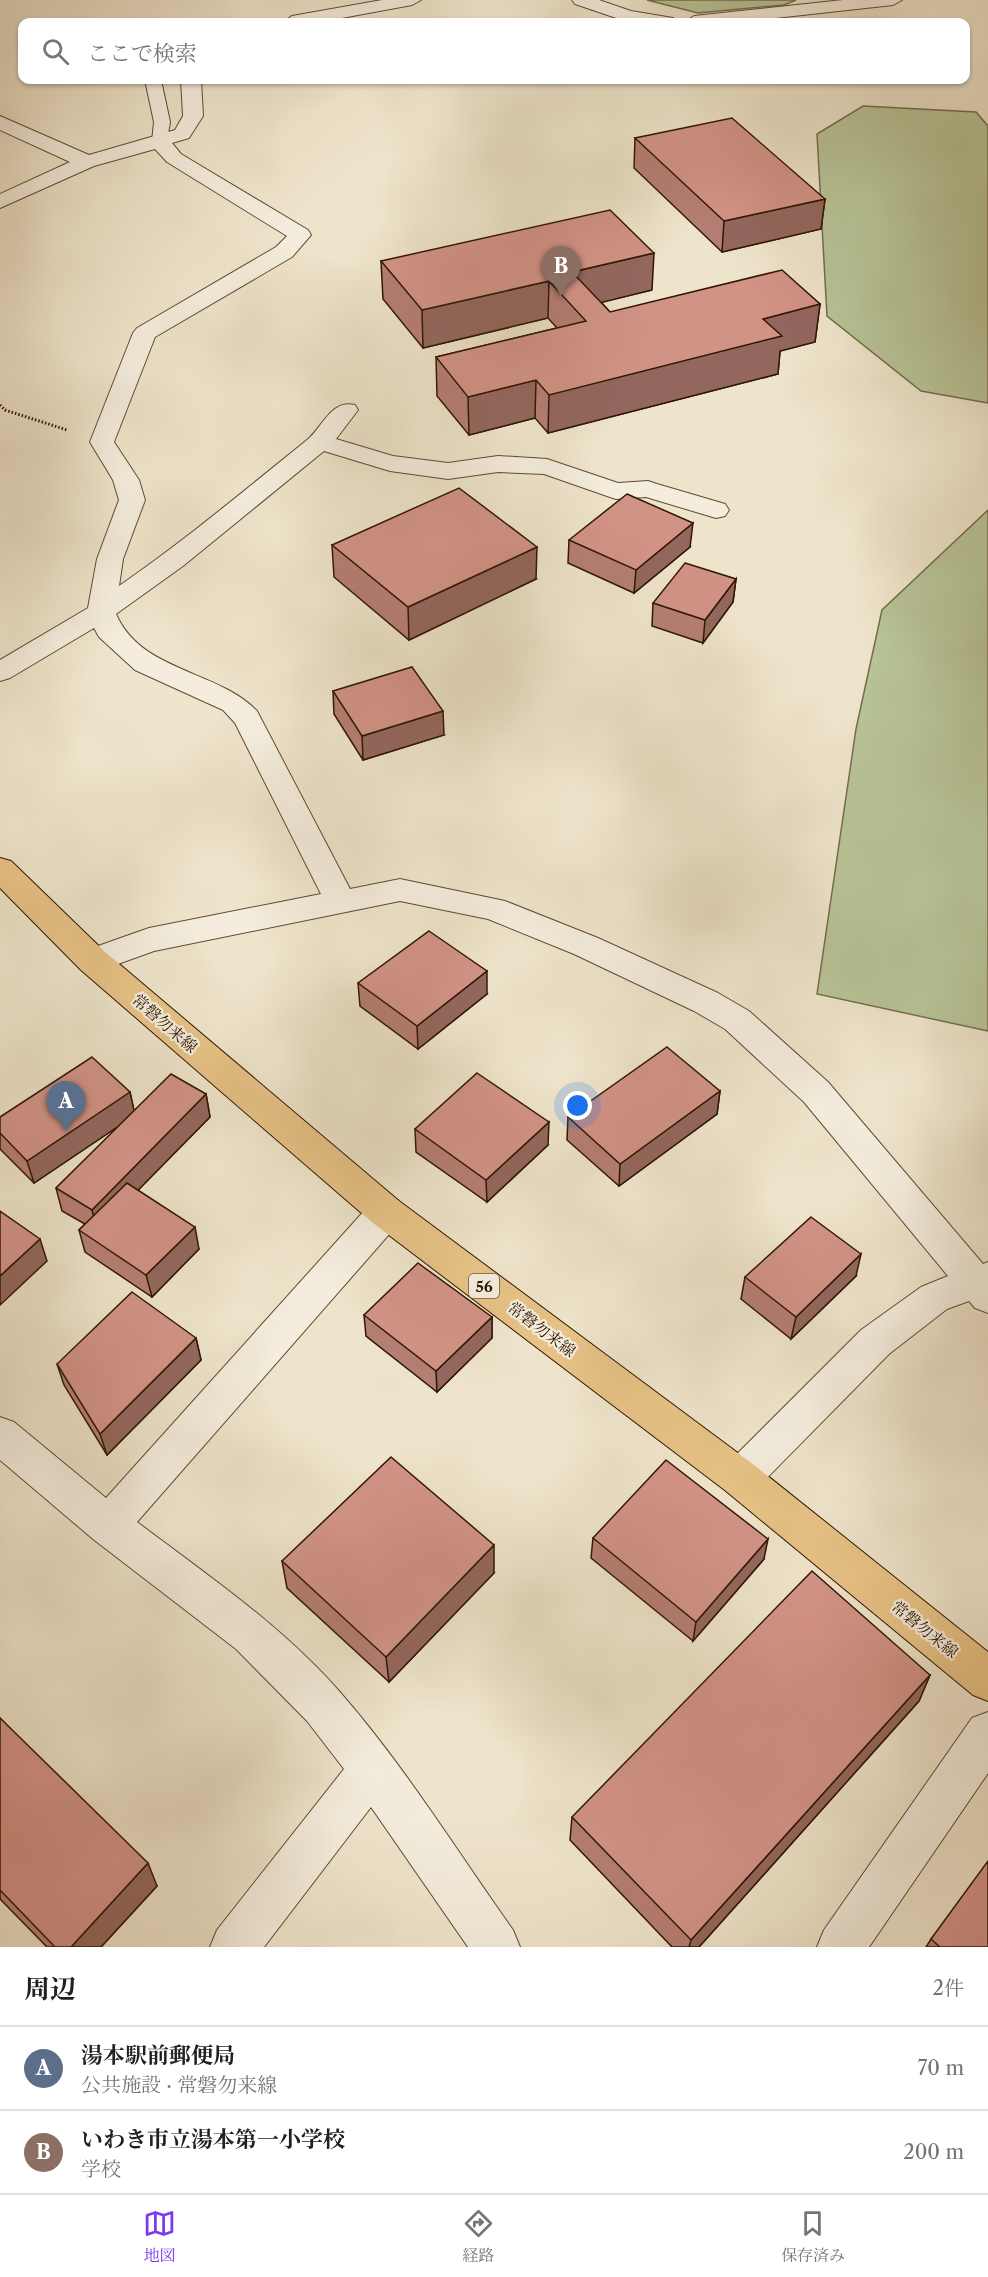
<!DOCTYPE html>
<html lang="ja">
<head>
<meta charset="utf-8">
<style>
	body { margin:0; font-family:"Libre Caslon Text","Noto Serif JP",serif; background:#f2f2f2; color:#202124 }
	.you { position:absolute; left:578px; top:1106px; width:21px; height:21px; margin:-15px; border:4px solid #fff; border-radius:50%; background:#1a73e8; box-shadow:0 0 0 9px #1a73e833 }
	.badge { display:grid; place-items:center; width:39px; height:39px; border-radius:50%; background:#7c3aed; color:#fff; font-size:20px; font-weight:700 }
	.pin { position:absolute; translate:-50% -50px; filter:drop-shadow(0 2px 3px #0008) }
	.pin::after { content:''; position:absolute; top:32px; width:21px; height:18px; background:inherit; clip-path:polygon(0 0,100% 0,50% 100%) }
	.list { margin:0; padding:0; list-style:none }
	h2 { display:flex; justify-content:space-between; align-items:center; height:78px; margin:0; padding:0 24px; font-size:26px }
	h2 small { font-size:20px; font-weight:400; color:#757577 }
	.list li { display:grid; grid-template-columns:39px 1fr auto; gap:18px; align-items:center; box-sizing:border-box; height:84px; padding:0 24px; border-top:2px solid #e0e0e0 }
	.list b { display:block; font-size:22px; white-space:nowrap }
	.list p { margin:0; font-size:20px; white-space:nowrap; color:#757577 }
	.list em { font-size:20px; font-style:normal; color:#757577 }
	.icon { flex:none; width:33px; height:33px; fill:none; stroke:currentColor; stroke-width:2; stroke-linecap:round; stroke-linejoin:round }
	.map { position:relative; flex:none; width:988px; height:1947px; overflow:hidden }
	.search { position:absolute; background:#fff; box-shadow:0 2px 4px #0004; left:18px; right:18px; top:18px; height:66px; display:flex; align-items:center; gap:15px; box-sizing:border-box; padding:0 21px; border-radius:12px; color:#757577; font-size:22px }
	.sheet { height:246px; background:#fff }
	nav { display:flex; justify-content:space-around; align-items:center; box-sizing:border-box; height:84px; border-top:2px solid #e0e0e0; background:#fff; font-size:16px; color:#757577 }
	nav a { display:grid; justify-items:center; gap:3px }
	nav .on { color:#7c3aed }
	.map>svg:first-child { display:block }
</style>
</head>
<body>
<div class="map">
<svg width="988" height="1947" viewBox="0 0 988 1947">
	<rect width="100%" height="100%" fill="#eee4cb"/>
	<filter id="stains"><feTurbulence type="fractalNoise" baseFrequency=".00333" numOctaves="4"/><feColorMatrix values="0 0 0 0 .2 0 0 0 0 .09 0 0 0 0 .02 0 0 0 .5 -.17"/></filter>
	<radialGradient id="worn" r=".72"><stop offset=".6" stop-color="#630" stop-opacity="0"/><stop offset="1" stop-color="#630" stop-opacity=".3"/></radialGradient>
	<path fill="#b8c498" stroke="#746e4c" stroke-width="1.5" d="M 647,0 L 796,0 L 784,5 L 698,13 Z
		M 863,106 L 976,112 L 988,126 L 988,403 L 921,391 L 827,316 L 817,134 Z
		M 988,510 L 988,1031 L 817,994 L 856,729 L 882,610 Z"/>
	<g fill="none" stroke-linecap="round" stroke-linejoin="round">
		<g stroke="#604a33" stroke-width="2">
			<path id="lane" d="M 145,80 L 161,80 L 170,122 L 166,146 L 160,147 L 152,142 L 154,122 Z"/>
		</g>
		<g stroke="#604a33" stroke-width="2">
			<path id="street" d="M 382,0 L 421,0 L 412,5 L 320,22 L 283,22 L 292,16 Z
				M 572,0 L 599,0 L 631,11 L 673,18 L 675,22 L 628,22 L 575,4 Z
				M 843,0 L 902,0 L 893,5 L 740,22 L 685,22 L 694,16 Z
				M 181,80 L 201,80 L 203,116 L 189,138 L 172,143 L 181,154 L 308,230 L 311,235 L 292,257 L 155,337 L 114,442 L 139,480 L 145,500 L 123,559 L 119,586 C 184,541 245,490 307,440 C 323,427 331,399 355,405 L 358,410 L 336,439 L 393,456 L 448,463 L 498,456 L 547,459 L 618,483 L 648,481 L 657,484 L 725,504 L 729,510 L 725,516 L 716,518 L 646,497 L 616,499 L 607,496 L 544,474 L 498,472 L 448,479 L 390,471 L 324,451 L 183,566 L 116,614 C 141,672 218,670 257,711 L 350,889 L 400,879 L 505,901 L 598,938 L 718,993 L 749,1011 L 828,1082 L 983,1264 L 988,1262 L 988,1313 L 975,1308 L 969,1301 L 947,1309 L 889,1354 L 754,1491 L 740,1497 L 726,1491 L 720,1478 L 726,1465 L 861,1330 L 921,1287 L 948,1276 L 804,1102 L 725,1029 L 694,1011 L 574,954 L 488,919 L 400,901 L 154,951 L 93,973 L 81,970 L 77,961 L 81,952 L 149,928 L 321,894 L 235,723 L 223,710 L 135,670 L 99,637 L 94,628 L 10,678 L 0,681 L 0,660 L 88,608 L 97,559 L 119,500 L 113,480 L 90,442 L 133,333 L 137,328 L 276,247 L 287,236 L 167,162 L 155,149 L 94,166 L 0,208 L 0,194 L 70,162 L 0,130 L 0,116 L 89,155 L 175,130 L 183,116 Z
				M 386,1197 L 399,1201 L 404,1212 L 399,1223 L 137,1522 C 207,1575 281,1625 339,1691 C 404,1765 456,1850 513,1930 L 520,1947 L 468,1947 L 371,1807 L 264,1947 L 210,1947 L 217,1930 L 344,1769 L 307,1721 L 236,1649 L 93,1539 L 0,1460 L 0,1417 L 14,1422 L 106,1498 L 373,1201 Z
				M 988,1712 L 988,1773 L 869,1947 L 817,1947 L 824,1930 L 972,1718 Z"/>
		</g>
		<g stroke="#301700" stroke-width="2">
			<path id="primary" d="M 0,858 L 11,861 L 105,952 L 399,1201 L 754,1465 L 988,1652 L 988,1701 L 973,1695 L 726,1491 L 373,1223 L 81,970 L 0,888 Z"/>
		</g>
		<path stroke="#301700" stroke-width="3" stroke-dasharray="1.5 2" stroke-linecap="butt" d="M 0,405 L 5,410 L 67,430"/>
		<use href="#lane" fill="#f4eddd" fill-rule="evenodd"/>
		<use href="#street" fill="#f4eddd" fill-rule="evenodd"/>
		<use href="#primary" fill="#e7c286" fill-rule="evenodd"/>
	</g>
	<path fill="#b57e74" stroke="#301700" stroke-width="1.5" d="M 635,138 L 825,199 L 821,229 L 722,252 L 634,168 Z
		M 381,261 L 652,290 L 601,302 L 610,312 L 820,304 L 815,342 L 780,351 L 778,374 L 548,433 L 535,418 L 469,435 L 437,396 L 436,357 L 557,328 L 548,318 L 423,348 L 383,299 Z
		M 569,540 L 690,547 L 634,593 L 568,563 Z
		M 332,545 L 536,579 L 409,640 L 334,577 Z
		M 736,579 L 733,602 L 703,643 L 652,626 L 653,603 Z
		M 333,691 L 444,735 L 363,760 L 334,714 Z
		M 358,983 L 487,994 L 418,1049 L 360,1006 Z
		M 720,1091 L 717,1114 L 619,1186 L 567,1140 L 568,1117 Z
		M 130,1092 L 134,1111 L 206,1094 L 210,1117 L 138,1190 L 199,1249 L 152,1297 L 85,1252 L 79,1230 L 85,1224 L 62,1211 L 56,1188 L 119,1126 L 34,1183 L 0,1149 L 0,1117 Z
		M 415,1129 L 548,1145 L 487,1202 L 416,1152 Z
		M 856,1276 L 791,1339 L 741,1299 L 745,1277 Z
		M 364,1315 L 492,1317 L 492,1338 L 437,1392 L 366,1336 Z
		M 196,1338 L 201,1360 L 107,1455 L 64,1385 L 57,1364 Z
		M 593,1538 L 764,1559 L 693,1641 L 591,1558 Z
		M 282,1561 L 494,1573 L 389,1682 L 287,1588 Z
		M 930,1675 L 919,1701 L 699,1947 L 672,1947 L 570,1840 L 572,1817 Z
		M 0,1718 L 157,1886 L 101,1947 L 47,1947 L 0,1899 Z
		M 931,1939 L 988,1947 L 926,1947 Z"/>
	<path fill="#93675e" stroke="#301700" stroke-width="1.5" d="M 825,199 L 821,229 L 722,252 L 724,221 Z
		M 654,253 L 652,290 L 575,309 L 572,272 Z
		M 549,281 L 548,318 L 423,348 L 422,310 Z
		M 820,304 L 815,342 L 780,351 L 778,374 L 548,433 L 549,395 L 763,319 Z
		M 536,380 L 535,418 L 469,435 L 468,397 Z
		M 693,523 L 690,547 L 634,593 L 636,570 Z
		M 537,547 L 536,579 L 409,640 L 408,607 Z
		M 736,579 L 733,602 L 703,643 L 705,620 Z
		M 443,711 L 444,735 L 363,760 L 362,736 Z
		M 487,971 L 487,994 L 418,1049 L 417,1026 Z
		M 720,1091 L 717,1114 L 619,1186 L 620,1164 Z
		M 130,1092 L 135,1115 L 34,1183 L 27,1161 Z
		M 206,1094 L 210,1117 L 97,1232 L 92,1210 Z
		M 549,1122 L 548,1145 L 487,1202 L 486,1180 Z
		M 195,1227 L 199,1249 L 152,1297 L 146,1275 Z
		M 40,1239 L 47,1261 L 0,1305 L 0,1276 Z
		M 861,1254 L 856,1276 L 791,1339 L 796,1317 Z
		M 492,1317 L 492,1338 L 437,1392 L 436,1371 Z
		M 196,1338 L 201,1360 L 107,1455 L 100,1434 Z
		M 768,1539 L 764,1559 L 693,1641 L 696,1622 Z
		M 494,1545 L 494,1573 L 389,1682 L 386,1657 Z
		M 930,1675 L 919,1701 L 699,1947 L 689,1947 L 691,1940 Z
		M 148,1863 L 157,1886 L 101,1947 L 71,1947 Z"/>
	<path fill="#d29387" stroke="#301700" stroke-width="1.5" d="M 732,118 L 825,199 L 724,221 L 635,138 Z
		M 610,210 L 654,253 L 572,272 L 610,312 L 782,270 L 820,304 L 763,319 L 782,336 L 549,395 L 536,380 L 468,397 L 436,357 L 586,321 L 549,281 L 422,310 L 381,261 Z
		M 459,488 L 537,547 L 408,607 L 332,545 Z
		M 627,494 L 693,523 L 636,570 L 569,540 Z
		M 685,563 L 736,579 L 705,620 L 653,603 Z
		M 412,667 L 443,711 L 362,736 L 333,691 Z
		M 429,931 L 487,971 L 417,1026 L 358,983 Z
		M 667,1047 L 720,1091 L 620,1164 L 568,1117 Z
		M 92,1057 L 130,1092 L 27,1161 L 0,1133 L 0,1117 Z
		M 477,1073 L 549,1122 L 486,1180 L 415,1129 Z
		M 171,1074 L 206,1094 L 92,1210 L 56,1188 Z
		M 127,1183 L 195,1227 L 146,1275 L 79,1230 Z
		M 0,1211 L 40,1239 L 0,1276 Z
		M 811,1217 L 861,1254 L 796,1317 L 745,1277 Z
		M 418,1263 L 492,1317 L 436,1371 L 364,1315 Z
		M 132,1292 L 196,1338 L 100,1434 L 57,1364 Z
		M 391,1457 L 494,1545 L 386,1657 L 282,1561 Z
		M 666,1460 L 768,1539 L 696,1622 L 593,1538 Z
		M 812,1571 L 930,1675 L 691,1940 L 572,1817 Z
		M 0,1718 L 148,1863 L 71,1947 L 55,1947 L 0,1890 Z
		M 988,1861 L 988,1947 L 940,1947 L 931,1939 Z"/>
	<g text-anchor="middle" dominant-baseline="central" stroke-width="4.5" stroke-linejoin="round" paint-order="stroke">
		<rect fill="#f4eddd" stroke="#6b5742" stroke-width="1.5" x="469" y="1274" width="30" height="24" rx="4.5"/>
		<g font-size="15" font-weight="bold" fill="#301700">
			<text x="484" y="1286">56</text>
		</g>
		<g font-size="16" fill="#301700" stroke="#f4eddd">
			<text transform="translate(165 1023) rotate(41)">常磐勿来線</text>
			<text transform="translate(542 1329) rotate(37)">常磐勿来線</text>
			<text transform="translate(925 1629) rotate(39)">常磐勿来線</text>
		</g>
	</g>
	<rect width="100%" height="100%" filter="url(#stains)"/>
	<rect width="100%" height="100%" fill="url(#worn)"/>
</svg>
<div class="you"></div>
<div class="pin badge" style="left:66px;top:1131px;background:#5c6f8a">A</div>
<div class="pin badge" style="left:561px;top:296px;background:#8d6e63">B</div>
<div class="search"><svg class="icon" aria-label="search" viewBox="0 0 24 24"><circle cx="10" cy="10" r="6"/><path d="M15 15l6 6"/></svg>ここで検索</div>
</div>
<section class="sheet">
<h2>周辺<small>2件</small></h2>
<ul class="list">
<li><span class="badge" style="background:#5c6f8a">A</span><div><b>湯本駅前郵便局</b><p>公共施設 · 常磐勿来線</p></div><em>70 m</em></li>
<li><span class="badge" style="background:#8d6e63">B</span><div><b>いわき市立湯本第一小学校</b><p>学校</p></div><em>200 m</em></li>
</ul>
</section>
<nav>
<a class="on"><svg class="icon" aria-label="map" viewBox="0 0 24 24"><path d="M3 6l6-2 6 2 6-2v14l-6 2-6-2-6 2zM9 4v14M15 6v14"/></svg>地図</a>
<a><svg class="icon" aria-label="directions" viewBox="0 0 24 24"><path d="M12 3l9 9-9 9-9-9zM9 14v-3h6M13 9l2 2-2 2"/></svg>経路</a>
<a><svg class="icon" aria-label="saved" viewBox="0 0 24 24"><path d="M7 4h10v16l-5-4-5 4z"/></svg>保存済み</a>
</nav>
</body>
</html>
